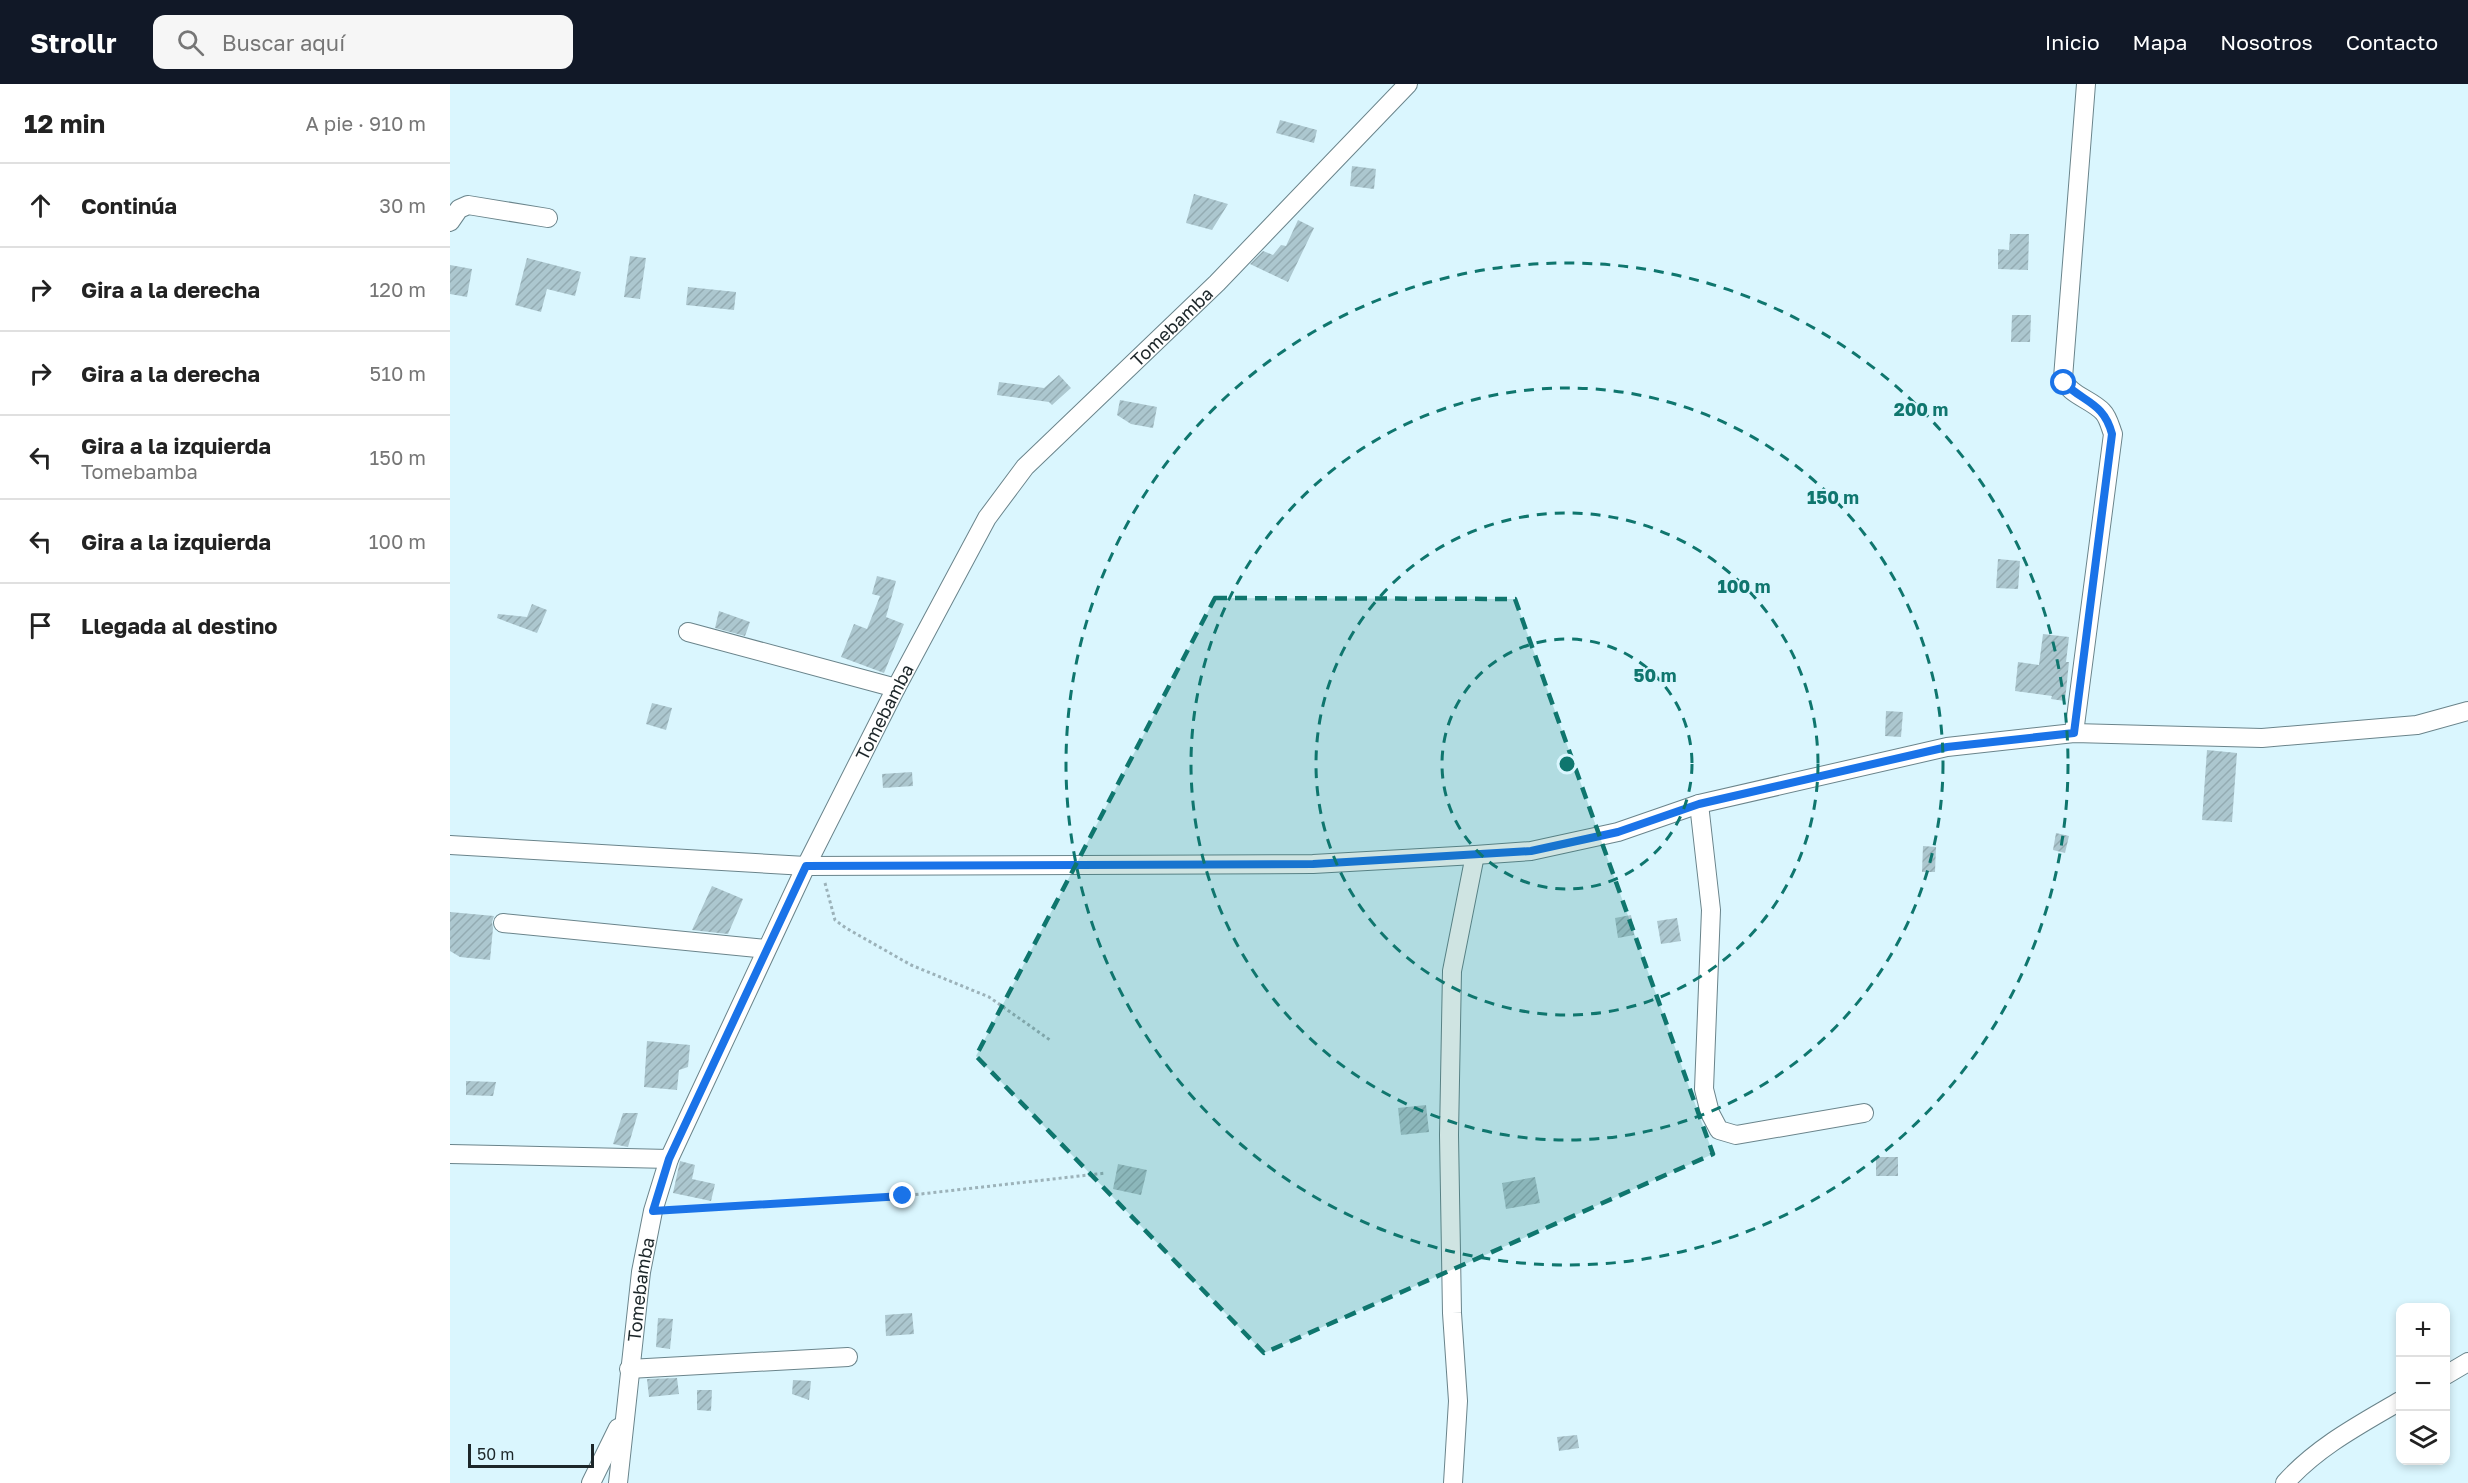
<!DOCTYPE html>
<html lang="es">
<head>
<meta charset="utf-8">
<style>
	body { margin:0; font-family:"Golos Text",sans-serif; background:#f6f6f6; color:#222 }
	.controls { position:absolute; right:18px; bottom:18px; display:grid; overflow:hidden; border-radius:12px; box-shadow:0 3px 9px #0003 }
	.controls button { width:54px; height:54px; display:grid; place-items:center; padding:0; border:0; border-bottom:2px solid #e0e0e0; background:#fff; color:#222; font:30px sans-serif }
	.scale { position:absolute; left:18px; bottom:15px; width:126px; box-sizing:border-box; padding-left:6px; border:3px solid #1c2629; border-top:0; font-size:16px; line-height:21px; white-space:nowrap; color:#1c2629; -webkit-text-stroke:4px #daf6fe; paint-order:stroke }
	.stop { position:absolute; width:18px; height:18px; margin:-14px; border:4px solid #1a73e8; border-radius:50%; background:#fff }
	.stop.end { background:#1a73e8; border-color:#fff; box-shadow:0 2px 6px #0008 }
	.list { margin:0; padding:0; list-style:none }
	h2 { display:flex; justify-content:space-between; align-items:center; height:78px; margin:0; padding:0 24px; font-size:26px }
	h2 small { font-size:20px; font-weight:400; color:#767676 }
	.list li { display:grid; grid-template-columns:39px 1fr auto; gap:18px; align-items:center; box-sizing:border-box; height:84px; padding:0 24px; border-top:2px solid #e0e0e0 }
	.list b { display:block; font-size:22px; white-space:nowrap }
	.list p { margin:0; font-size:20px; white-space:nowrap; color:#767676 }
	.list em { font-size:20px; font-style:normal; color:#767676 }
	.icon { flex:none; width:33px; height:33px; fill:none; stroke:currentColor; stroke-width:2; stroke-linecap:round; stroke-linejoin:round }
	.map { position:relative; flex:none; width:2018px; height:1399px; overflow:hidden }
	header { display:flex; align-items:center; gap:36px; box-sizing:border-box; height:84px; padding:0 30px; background:#111827; color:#fff }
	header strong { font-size:28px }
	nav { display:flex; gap:33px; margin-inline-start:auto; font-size:21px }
	.search { width:420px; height:54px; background:#f6f6f6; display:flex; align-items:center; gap:15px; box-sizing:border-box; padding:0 21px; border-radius:12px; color:#767676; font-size:22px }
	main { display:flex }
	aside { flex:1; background:#fff }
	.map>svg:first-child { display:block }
</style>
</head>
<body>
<header>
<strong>Strollr</strong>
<div class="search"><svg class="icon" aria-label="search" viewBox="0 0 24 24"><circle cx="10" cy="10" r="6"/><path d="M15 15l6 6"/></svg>Buscar aquí</div>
<nav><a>Inicio</a><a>Mapa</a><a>Nosotros</a><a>Contacto</a></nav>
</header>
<main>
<aside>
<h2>12 min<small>A pie · 910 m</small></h2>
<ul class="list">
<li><svg class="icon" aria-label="ahead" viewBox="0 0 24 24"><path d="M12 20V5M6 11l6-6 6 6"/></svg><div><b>Continúa</b></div><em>30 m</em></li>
<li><svg class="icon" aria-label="right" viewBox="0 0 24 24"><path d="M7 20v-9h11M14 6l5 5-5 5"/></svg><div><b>Gira a la derecha</b></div><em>120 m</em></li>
<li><svg class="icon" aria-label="right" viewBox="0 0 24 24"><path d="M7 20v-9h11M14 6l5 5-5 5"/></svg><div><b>Gira a la derecha</b></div><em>510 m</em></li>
<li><svg class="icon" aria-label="left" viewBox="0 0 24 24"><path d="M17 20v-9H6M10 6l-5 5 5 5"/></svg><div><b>Gira a la izquierda</b><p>Tomebamba</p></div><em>150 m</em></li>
<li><svg class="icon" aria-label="left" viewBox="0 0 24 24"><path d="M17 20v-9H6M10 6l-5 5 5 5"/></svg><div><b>Gira a la izquierda</b></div><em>100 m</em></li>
<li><svg class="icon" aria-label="arrive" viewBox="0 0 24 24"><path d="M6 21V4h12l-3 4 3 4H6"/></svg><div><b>Llegada al destino</b></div></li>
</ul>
</aside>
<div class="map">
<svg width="2018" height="1399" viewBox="0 0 2018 1399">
	<defs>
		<pattern id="building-hatch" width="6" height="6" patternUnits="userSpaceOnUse" patternTransform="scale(1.5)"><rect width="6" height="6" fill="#acc7cf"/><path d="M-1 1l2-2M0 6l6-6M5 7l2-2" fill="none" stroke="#93abb2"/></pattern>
	</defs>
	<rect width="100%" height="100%" fill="#daf6fe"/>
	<path fill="url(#building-hatch)" d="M 830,36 L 867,46 L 864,59 L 826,49 Z
		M 902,82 L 926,85 L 924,105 L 900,102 Z
		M 744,110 L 778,120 L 762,146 L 736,139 Z
		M 848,136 L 864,144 L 838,198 L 800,180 L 813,167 L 823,171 L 831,161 L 836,162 Z
		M 1560,150 L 1579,150 L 1578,186 L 1548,185 L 1548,165 L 1559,166 Z
		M 180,172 L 196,174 L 190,215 L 174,213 Z
		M 77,174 L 131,188 L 125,212 L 97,205 L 91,228 L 65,221 Z
		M 0,181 L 22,185 L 17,213 L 0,210 Z
		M 238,203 L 286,208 L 284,226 L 236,221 Z
		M 1562,231 L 1581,231 L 1580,258 L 1561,258 Z
		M 609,291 L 621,304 L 602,321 L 599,318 L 547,311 L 549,298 L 594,304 Z
		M 670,316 L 707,323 L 703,344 L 681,340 L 667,331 Z
		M 1548,475 L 1570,477 L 1568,505 L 1546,504 Z
		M 427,492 L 446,497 L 436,533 L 454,540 L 434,589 L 391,573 L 404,540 L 417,545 L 430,512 L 422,510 Z
		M 82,520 L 97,526 L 87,549 L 47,534 L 48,530 L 77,533 Z
		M 269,527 L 300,538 L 295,552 L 265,544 Z
		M 1593,550 L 1619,553 L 1616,578 L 1619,578 L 1615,617 L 1601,615 L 1602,612 L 1565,607 L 1568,578 L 1589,581 Z
		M 202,619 L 222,624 L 216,646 L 196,640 Z
		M 1436,627 L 1453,628 L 1451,653 L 1435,652 Z
		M 1757,666 L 1787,669 L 1782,738 L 1752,736 Z
		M 462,688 L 463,702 L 433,704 L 432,690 Z
		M 1606,749 L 1619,752 L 1615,769 L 1603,766 Z
		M 1473,762 L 1486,763 L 1485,788 L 1472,788 Z
		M 262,802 L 293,815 L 278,850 L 242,846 Z
		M 0,828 L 44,832 L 42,838 L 43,844 L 40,876 L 10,873 L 0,867 Z
		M 1181,831 L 1184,851 L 1168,854 L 1165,834 Z
		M 1227,834 L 1231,857 L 1211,860 L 1207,837 Z
		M 197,957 L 240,961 L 238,983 L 229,986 L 227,1006 L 194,1003 Z
		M 16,997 L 46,998 L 43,1012 L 16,1011 Z
		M 976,1021 L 979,1048 L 951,1051 L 948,1024 Z
		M 173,1029 L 188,1029 L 178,1063 L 163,1060 Z
		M 1426,1073 L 1448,1073 L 1448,1092 L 1426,1092 Z
		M 230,1077 L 245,1081 L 242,1095 L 265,1100 L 261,1117 L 223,1109 Z
		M 668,1080 L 697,1086 L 691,1111 L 663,1105 Z
		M 1085,1093 L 1090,1119 L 1056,1125 L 1052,1099 Z
		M 462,1229 L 464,1250 L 436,1252 L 435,1231 Z
		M 208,1234 L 223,1235 L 220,1265 L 206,1263 Z
		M 227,1294 L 229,1310 L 199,1313 L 197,1295 Z
		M 343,1296 L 361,1297 L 359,1316 L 342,1310 Z
		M 247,1306 L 262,1306 L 261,1327 L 247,1326 Z
		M 1127,1351 L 1129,1364 L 1109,1367 L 1107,1353 Z"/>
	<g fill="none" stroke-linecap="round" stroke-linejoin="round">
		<g stroke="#6a848b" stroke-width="20">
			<g id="minor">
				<path d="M 0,138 L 9,125 L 18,121 L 98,134"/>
				<path d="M 238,548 L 446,604"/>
				<path d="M 1624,649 L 1663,350 C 1660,342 1658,333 1653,328 C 1641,315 1618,311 1613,294 L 1636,0"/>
				<path d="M 1249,720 L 1261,826 L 1254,1005 L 1260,1029 L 1269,1046 L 1286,1051 L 1414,1029"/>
				<path d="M 0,761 L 356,782 L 863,780 L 1025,771 L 1081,767 L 1168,748 L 1249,720 L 1497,663 L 1624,649 L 1812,654 L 1967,641 L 2018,627"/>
				<path d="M 53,839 L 316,865"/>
				<path d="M 0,1070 L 219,1075"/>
				<path d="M 179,1285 L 398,1273"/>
				<path d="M 1996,1291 L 2018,1278"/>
				<path d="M 141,1399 L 168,1344"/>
				<path id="s1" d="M 168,1399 L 191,1188 L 203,1127 L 219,1075 L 356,782 L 446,604 L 537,434 L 575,383 L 767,199 L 958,0"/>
				<path d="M 1003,1399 L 1008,1317 L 1002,1229 L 999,1051 L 1002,887 L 1025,771"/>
				<path d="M 1835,1399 C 1867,1363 1909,1341 1950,1317"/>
			</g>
		</g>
		<path stroke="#9cb2b9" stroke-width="3" stroke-dasharray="3 3" stroke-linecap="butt" d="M 375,799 L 385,836 L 396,844 L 461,881 L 539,913 L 600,956
			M 220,1126 L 453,1112 L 656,1089"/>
		<use href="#minor" stroke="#fff" stroke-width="18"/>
	</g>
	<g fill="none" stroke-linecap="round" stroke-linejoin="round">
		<path stroke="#1a73e8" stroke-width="8" d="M 453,1112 L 203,1127 L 219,1075 L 356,782 L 863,780 L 1081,767 L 1168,748 L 1249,720 L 1497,663 L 1624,649 L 1662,350 C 1654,319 1635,319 1614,299"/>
	</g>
	<path fill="#0f766e" fill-opacity="0.2" stroke="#0f766e" stroke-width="4.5" stroke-dasharray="12 8" stroke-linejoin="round" d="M 765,514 L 1065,515 L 1263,1070 L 814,1269 L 526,972 Z"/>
	<g fill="none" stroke="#0f766e" stroke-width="3" stroke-dasharray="10 8">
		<circle cx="1117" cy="680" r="125"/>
		<circle cx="1117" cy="680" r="251"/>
		<circle cx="1117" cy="680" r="376"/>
		<circle cx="1117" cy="680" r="501"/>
	</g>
	<g text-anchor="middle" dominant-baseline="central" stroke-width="4.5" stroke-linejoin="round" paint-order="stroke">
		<g font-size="18" fill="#1c2629" stroke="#daf6fe">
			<text stroke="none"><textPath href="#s1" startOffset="1311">Tomebamba</textPath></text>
			<text stroke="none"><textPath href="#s1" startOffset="825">Tomebamba</textPath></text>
			<text stroke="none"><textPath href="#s1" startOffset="195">Tomebamba</textPath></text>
		</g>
	</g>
	<circle cx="1117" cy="680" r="9" fill="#0f766e" stroke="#daf6fe" stroke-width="3"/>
	<g font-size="18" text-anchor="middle" font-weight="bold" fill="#0f766e" stroke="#daf6fe" stroke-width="4.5" stroke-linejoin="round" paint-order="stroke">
		<text x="1471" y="332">200 m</text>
		<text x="1383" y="420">150 m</text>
		<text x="1294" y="509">100 m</text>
		<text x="1205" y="598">50 m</text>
	</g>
</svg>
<div class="controls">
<button>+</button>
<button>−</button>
<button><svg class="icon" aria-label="layers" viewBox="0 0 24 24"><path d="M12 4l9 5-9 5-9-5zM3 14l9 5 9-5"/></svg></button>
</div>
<div class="scale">50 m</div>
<div class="stop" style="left:1614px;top:299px"></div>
<div class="stop end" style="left:453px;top:1112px"></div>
</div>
</main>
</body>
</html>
